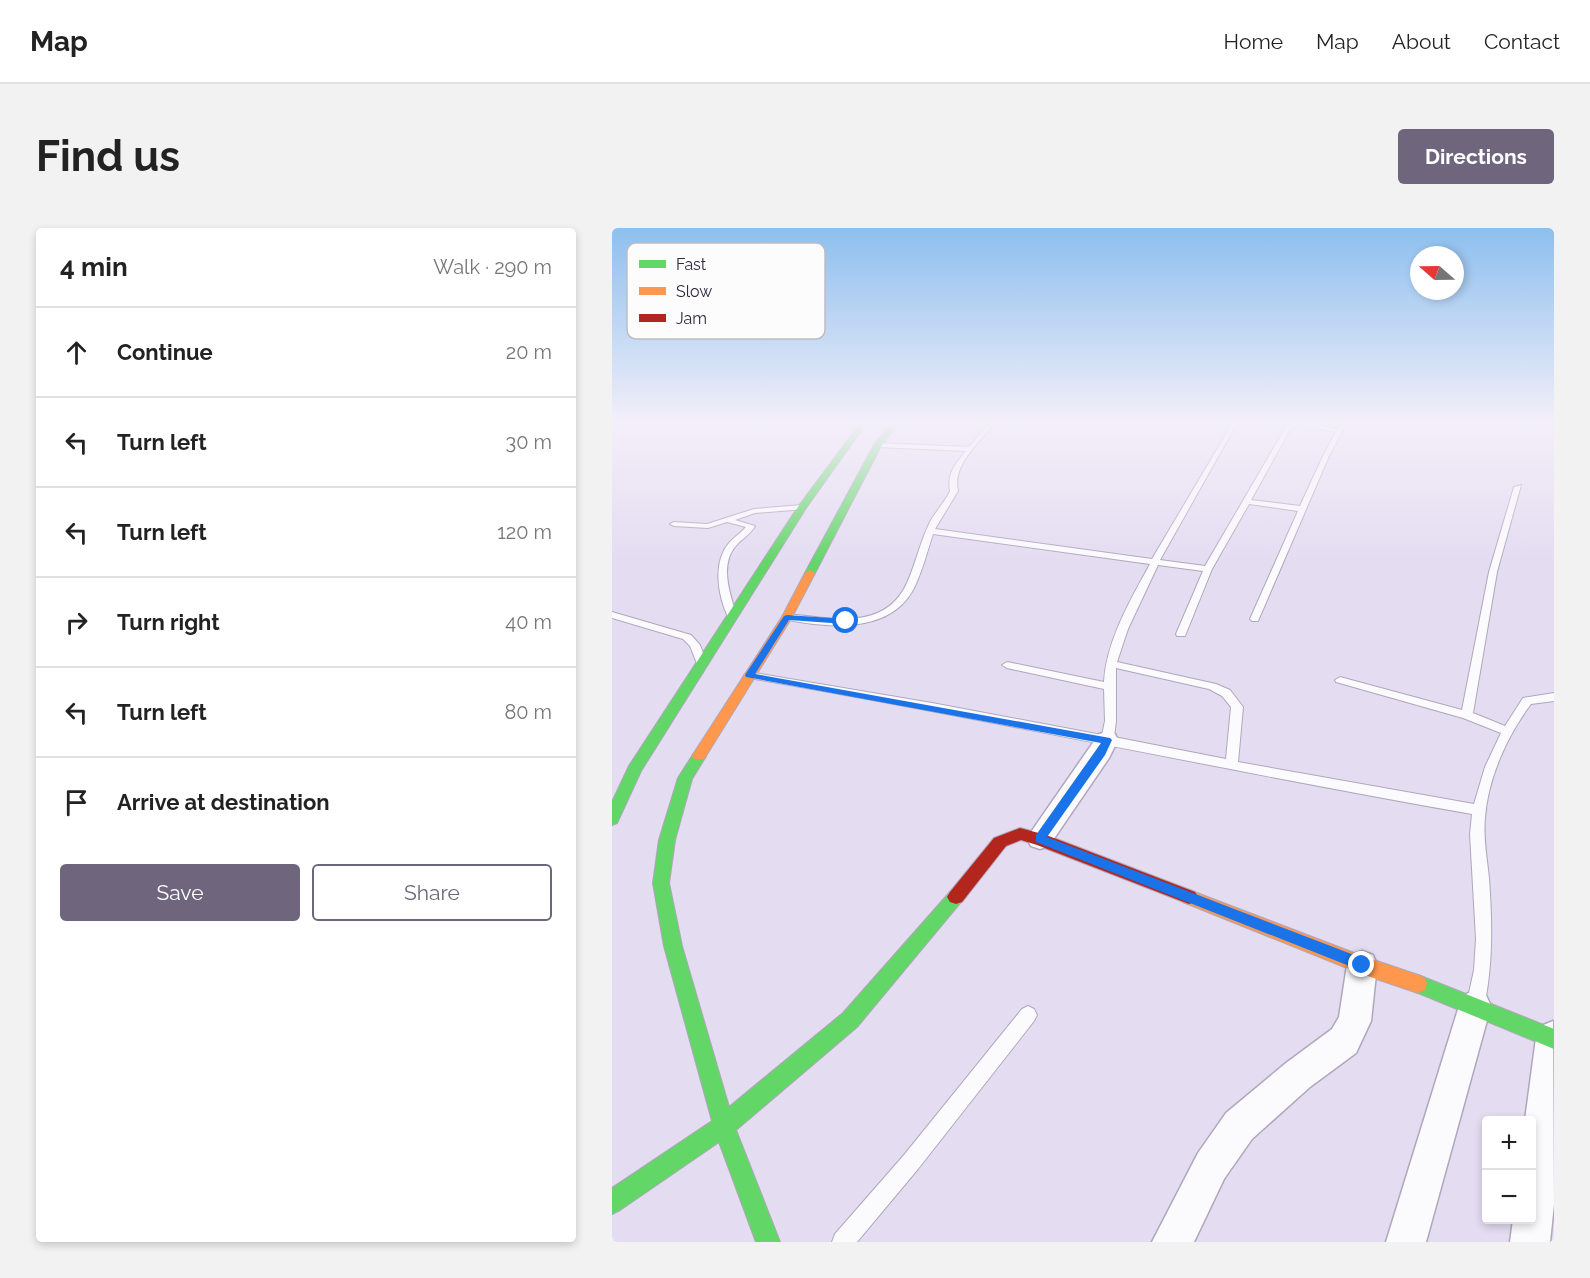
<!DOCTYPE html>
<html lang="en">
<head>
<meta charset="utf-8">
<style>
	body { margin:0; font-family:Raleway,sans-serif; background:#f2f2f2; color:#222 }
	.controls { position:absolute; right:18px; bottom:18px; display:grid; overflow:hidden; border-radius:6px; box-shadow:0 3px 9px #0003 }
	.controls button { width:54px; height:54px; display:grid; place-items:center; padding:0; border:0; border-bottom:2px solid #e0e0e0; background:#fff; color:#222; font:30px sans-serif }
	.compass { position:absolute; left:798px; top:18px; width:54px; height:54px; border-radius:50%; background:#fff; box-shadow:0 3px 9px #0003; rotate:290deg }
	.stop { position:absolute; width:18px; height:18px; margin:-14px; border:4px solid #1a73e8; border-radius:50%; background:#fff }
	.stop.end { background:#1a73e8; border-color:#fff; box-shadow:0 2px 6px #0008 }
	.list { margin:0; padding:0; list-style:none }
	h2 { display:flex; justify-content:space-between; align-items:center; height:78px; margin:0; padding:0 24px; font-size:26px }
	h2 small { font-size:20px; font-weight:400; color:#767676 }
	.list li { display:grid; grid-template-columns:39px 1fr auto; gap:18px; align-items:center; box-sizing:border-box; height:90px; padding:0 24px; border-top:2px solid #e0e0e0 }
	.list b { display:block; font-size:22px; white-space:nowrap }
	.list em { font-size:20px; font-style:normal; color:#767676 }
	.actions { display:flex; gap:12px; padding:18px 24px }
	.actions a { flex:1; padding:14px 0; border:2px solid #6f667d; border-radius:6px; text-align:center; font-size:21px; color:#6f667d }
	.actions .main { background:#6f667d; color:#fff }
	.icon { flex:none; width:33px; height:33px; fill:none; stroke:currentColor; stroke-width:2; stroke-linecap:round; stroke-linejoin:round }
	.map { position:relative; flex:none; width:942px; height:1014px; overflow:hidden; border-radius:6px }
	header { display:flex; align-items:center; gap:36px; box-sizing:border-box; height:84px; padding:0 30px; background:#fff; border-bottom:2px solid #e0e0e0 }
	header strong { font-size:28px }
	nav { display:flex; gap:33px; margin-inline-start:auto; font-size:21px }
	.intro { display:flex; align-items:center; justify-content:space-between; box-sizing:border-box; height:144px; padding:0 36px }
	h1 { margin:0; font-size:42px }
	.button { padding:15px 27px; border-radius:6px; background:#6f667d; color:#fff; font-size:21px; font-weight:700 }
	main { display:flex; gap:36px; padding:0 36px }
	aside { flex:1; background:#fff; border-radius:6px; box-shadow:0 3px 9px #0003 }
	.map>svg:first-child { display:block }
</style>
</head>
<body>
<header>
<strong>Map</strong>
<nav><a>Home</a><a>Map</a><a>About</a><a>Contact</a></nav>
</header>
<div class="intro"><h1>Find us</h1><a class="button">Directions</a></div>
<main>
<aside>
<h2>4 min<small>Walk · 290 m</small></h2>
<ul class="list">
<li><svg class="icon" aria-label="ahead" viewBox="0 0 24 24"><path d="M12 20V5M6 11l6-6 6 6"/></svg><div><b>Continue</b></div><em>20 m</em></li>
<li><svg class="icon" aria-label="left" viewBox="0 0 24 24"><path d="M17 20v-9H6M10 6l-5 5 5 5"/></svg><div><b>Turn left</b></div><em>30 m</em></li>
<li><svg class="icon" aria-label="left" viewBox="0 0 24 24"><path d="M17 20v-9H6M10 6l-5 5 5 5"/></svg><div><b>Turn left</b></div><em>120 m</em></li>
<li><svg class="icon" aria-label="right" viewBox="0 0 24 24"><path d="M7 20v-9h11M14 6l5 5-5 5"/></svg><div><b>Turn right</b></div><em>40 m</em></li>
<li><svg class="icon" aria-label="left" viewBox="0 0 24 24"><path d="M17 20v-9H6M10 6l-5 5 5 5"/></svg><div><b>Turn left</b></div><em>80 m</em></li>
<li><svg class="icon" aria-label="arrive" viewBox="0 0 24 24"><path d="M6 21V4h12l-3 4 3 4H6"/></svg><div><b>Arrive at destination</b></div></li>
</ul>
<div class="actions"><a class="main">Save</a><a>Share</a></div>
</aside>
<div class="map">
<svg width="942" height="1014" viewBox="0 0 942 1014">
	<rect width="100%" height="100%" fill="#e4dcf1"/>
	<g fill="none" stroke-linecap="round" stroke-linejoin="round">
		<g stroke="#afa7bb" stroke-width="2">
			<path id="lane" d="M 685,193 L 726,201 L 730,193 L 736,193 L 717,228 L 646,393 L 640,393 L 638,391 L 686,283 L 637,276 L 600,341 L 573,408 L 565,408 L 564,406 L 591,343 L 546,337 L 516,401 L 505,434 L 604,456 L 618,462 L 631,479 L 626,534 L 862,576 L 873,539 L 889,505 L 851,490 L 724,454 L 723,452 L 728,449 L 850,482 L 877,344 L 902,259 L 909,257 L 885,344 L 861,485 L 893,498 L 911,470 L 942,465 L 942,473 L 919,476 C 895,508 876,550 873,590 C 871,610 875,630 877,650 C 880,692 881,733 873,774 L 870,780 L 864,782 L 858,780 L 855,774 L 862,742 L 864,711 L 858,606 L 860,586 C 618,544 379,491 137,450 L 132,447 L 137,444 L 320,475 L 490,507 L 493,493 L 492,461 L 395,440 L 390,437 L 395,434 L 492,454 C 494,413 519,371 538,336 L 321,306 C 315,324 310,345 301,362 C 277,406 214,400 172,391 L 170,389 L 175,386 C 218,390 273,404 295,355 C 304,335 308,314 318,294 C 324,283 333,274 338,263 C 335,245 343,236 354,223 L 266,219 L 263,217 L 266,215 L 357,219 L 376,196 L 380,196 L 380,198 C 365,217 340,238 346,263 L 323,301 L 540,331 L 620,196 L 625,195 L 548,332 L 593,338 L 674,199 ZM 688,196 L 724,204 L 711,228 L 688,278 L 639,272 L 679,200 ZM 504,440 L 597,461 L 610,468 L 619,479 L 614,531 L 502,509 L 504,493 Z
				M 190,277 L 194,279 L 193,281 L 143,285 L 123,292 L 143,298 C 138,307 129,311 123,319 C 107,339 119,368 125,389 L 123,391 L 117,391 C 106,369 100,335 117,315 C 122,309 129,305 134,299 L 115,294 L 96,300 L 62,298 L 58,296 L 62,294 L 95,296 L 142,281 Z
				M 0,384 L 79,407 L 88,417 L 95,436 L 94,438 L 86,438 L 78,418 L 71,411 L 0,390 Z
				M 416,778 L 422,781 L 425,787 L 422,793 L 306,941 L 245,1014 L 220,1014 L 223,1006 L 292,927 L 410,781 Z"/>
		</g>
		<g stroke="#afa7bb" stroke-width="3">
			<path id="street" d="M 495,504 L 503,506 L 506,512 L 497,530 L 437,618 L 428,621 L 419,618 L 415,611 L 419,604 L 487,506 Z
				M 750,723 L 761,727 L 765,737 L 759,793 L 744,825 L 698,859 L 640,911 L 612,951 L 582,1014 L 540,1014 L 586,925 L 614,885 L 674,835 L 720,801 L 727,789 L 735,737 L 739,727 Z
				M 863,762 L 874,767 L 879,778 L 814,1014 L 774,1014 L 847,778 L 852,767 Z
				M 941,793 L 942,976 L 938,1014 L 898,1014 L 901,992 L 920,992 L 920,892 L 913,892 L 924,810 L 929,798 Z"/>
		</g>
		<g stroke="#afa7bb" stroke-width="2">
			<path id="fast" d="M 250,193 L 256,193 L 194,280 L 29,543 L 5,595 L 0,597 L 0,574 L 17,538 L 186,279 Z
				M 282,193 L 288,193 L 269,218 L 203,345 L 198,348 L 194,347 L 193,345 L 262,217 Z
				M 87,523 L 94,528 L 80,551 L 63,612 L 57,655 L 70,718 L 117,879 L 231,785 L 338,664 L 344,662 L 350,664 L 353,669 L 245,799 L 124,902 L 168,1014 L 144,1014 L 107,914 L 8,982 L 0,986 L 0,960 L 100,893 L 52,718 L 41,655 L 47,612 L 66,550 L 82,525 Z
				M 806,747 L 942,801 L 942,821 L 799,762 L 797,756 L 799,750 Z"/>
		</g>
		<g stroke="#afa7bb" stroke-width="2">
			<path id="slow" d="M 198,342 L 203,345 L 180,389 L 92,531 L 82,531 L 80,528 L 82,525 L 170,389 L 193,345 Z
				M 577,662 L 750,728 L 806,747 L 813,750 L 815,756 L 813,762 L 806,765 L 750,746 L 571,674 L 568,669 L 571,664 Z"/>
		</g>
		<g stroke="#afa7bb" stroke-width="2">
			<path id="jam" d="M 408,600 L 434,607 L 583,664 L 586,669 L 583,674 L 577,676 L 425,617 L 409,612 L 394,618 L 350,674 L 344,676 L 338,674 L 335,669 L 338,664 L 382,610 Z"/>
		</g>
		<use href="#lane" fill="#fbfafd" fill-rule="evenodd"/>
		<use href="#street" fill="#fbfafd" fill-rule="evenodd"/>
		<use href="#fast" fill="#63d668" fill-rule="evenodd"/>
		<use href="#slow" fill="#ff974d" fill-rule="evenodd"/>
		<use href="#jam" fill="#b3261e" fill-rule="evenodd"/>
	</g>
	<linearGradient id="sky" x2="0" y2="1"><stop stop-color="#8dbfee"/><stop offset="0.58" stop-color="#f3eff9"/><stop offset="1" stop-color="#f3eff9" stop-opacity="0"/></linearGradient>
	<rect width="942" height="335" fill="url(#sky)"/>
	<path fill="#1a73e8" d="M 175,387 L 234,391 L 238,393 L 234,396 L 177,392 L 143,446 L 498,510 L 500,512 L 493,527 L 435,609 L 755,732 L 757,737 L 755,741 L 750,743 L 424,614 L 424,607 L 489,515 L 134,449 L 133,447 L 172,388 Z"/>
	<rect x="15" y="15" width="198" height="96" rx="9" fill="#fcfcfc" stroke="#bfbcc3" stroke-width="1.5"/>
	<rect x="27" y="32" width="27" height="8" fill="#63d668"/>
	<rect x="27" y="59" width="27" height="8" fill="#ff974d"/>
	<rect x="27" y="86" width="27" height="8" fill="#b3261e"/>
	<g font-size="16" fill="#30273f">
		<text x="64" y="42">Fast</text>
		<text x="64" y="69">Slow</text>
		<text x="64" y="96">Jam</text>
	</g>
</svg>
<div class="controls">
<button>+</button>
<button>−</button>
</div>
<svg class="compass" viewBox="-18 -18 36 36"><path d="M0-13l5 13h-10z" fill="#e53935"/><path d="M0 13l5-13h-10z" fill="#767676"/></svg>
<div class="stop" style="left:234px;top:393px"></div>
<div class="stop end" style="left:750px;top:737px"></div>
</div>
</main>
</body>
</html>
